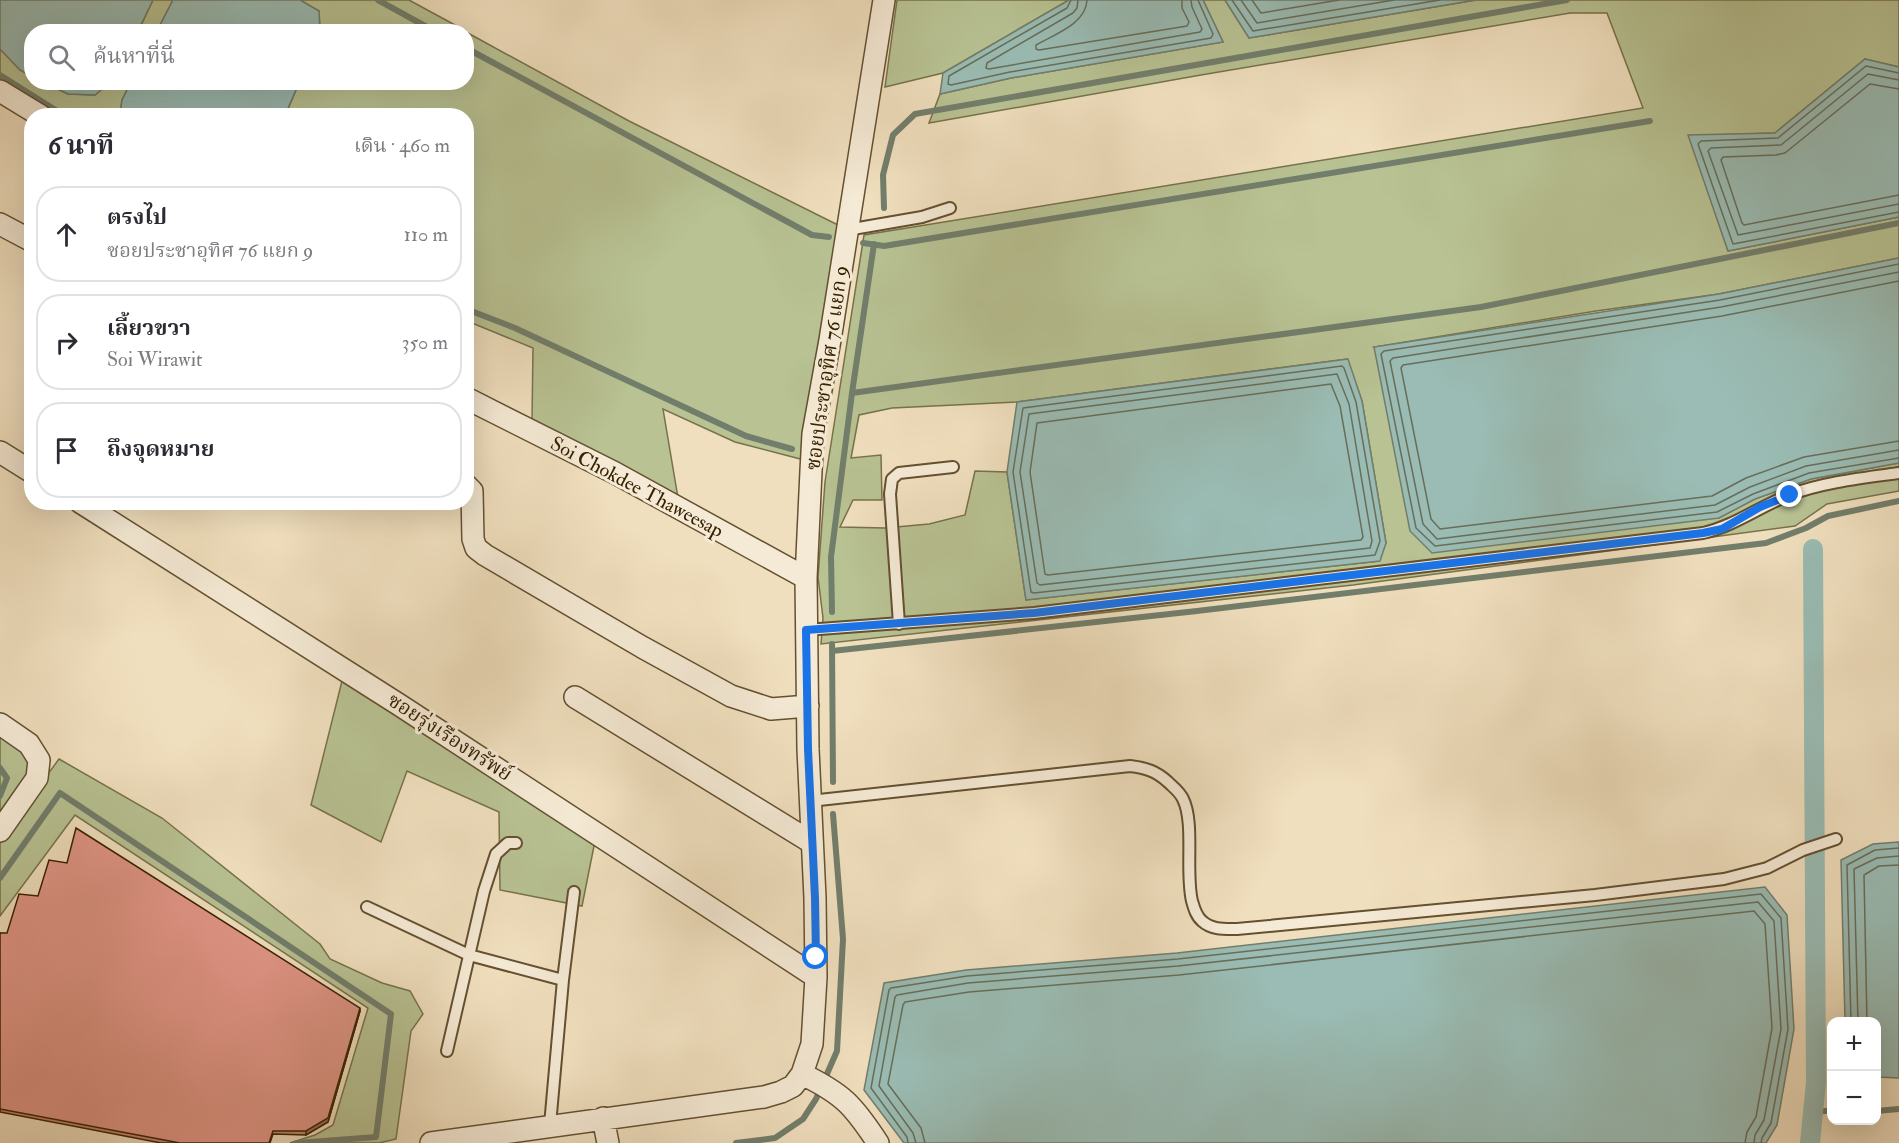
<!DOCTYPE html>
<html lang="th">
<head>
<meta charset="utf-8">
<style>
	body { margin:0; font-family:"IM FELL Double Pica","Noto Serif Thai",serif; background:#f2f2f3; color:#2b2b33 }
	.controls { position:absolute; right:18px; bottom:18px; display:grid; overflow:hidden; border-radius:12px; box-shadow:0 6px 24px #0002 }
	.controls button { width:54px; height:54px; display:grid; place-items:center; padding:0; border:0; border-bottom:2px solid #e1e1e2; background:#fff; color:#2b2b33; font:30px sans-serif }
	.stop { position:absolute; width:18px; height:18px; margin:-14px; border:4px solid #1a73e8; border-radius:50%; background:#fff }
	.stop.end { background:#1a73e8; border-color:#fff; box-shadow:0 2px 6px #0008 }
	.list { margin:0; padding:0; list-style:none }
	h2 { display:flex; justify-content:space-between; align-items:center; height:78px; margin:0; padding:0 24px; font-size:26px }
	h2 small { font-size:20px; font-weight:400; color:#7c7c81 }
	.list li { display:grid; grid-template-columns:39px 1fr auto; gap:18px; align-items:center; box-sizing:border-box; height:96px; margin:0 12px 12px; padding:0 12px; border:2px solid #e1e1e2; border-radius:24px }
	.list b { display:block; font-size:22px; white-space:nowrap }
	.list p { margin:0; font-size:20px; white-space:nowrap; color:#7c7c81 }
	.list em { font-size:20px; font-style:normal; color:#7c7c81 }
	.icon { flex:none; width:33px; height:33px; fill:none; stroke:currentColor; stroke-width:2; stroke-linecap:round; stroke-linejoin:round }
	.map { position:relative; flex:none; width:1899px; height:1143px; overflow:hidden }
	.search { position:absolute; background:#fff; box-shadow:0 6px 24px #0002; left:24px; top:24px; width:450px; height:66px; display:flex; align-items:center; gap:15px; box-sizing:border-box; padding:0 21px; border-radius:24px; color:#7c7c81; font-size:22px }
	.panel { position:absolute; background:#fff; box-shadow:0 6px 24px #0002; left:24px; top:108px; width:450px; height:402px; border-radius:24px }
	.map>svg:first-child { display:block }
</style>
</head>
<body>
<div class="map">
<svg width="1899" height="1143" viewBox="0 0 1899 1143">
	<rect width="100%" height="100%" fill="#f0dfbe"/>
	<filter id="stains"><feTurbulence type="fractalNoise" baseFrequency=".00333" numOctaves="4"/><feColorMatrix values="0 0 0 0 .2 0 0 0 0 .09 0 0 0 0 .02 0 0 0 .5 -.17"/></filter>
	<radialGradient id="worn" r=".72"><stop offset=".6" stop-color="#630" stop-opacity="0"/><stop offset="1" stop-color="#630" stop-opacity=".3"/></radialGradient>
	<path fill="#b8c293" stroke="#77724a" stroke-width="1.5" fill-rule="evenodd" d="M 153,0 L 173,0 L 157,31 L 138,32 Z
		M 300,0 L 409,0 L 466,31 L 320,31 L 319,11 Z
		M 897,0 L 1069,0 L 943,73 L 885,87 Z
		M 1203,0 L 1225,0 L 1249,38 L 1476,0 L 1899,0 L 1899,67 L 1865,59 L 1775,133 L 1689,136 L 1728,251 L 1899,217 L 1899,258 L 1719,294 L 1596,311 L 1374,347 L 1719,518 L 1755,499 L 1811,479 L 1899,463 L 1899,491 L 1827,504 L 1795,526 L 1353,585 L 821,644 L 823,618 L 818,577 L 825,482 L 864,235 L 1643,108 L 1607,13 L 1570,13 L 1201,75 L 929,123 L 940,94 L 1011,78 L 1223,42 ZM 1347,359 L 1362,401 L 1386,543 L 1379,561 L 1026,600 L 1007,472 L 975,471 L 965,515 L 929,524 L 885,528 L 840,527 L 853,500 L 882,500 L 881,455 L 851,458 L 859,415 L 892,408 L 1017,402 Z
		M 466,32 L 629,121 L 838,225 L 808,461 L 735,442 L 663,409 L 678,498 L 532,422 L 533,348 L 467,321 L 466,116 L 285,116 L 299,83 L 466,82 Z
		M 0,49 L 20,70 L 31,76 L 32,82 L 45,83 L 68,94 L 95,95 L 109,83 L 131,83 L 122,100 L 120,116 L 50,115 L 0,86 Z
		M 342,681 L 595,841 L 582,906 L 500,890 L 499,812 L 407,771 L 381,842 L 311,805 Z
		M 0,729 L 32,760 L 31,778 L 0,820 Z
		M 59,759 L 162,818 L 320,944 L 330,959 L 382,983 L 410,991 L 423,1014 L 411,1031 L 396,1139 L 379,1143 L 290,1143 L 315,1135 L 333,1125 L 368,1008 L 75,815 L 0,916 L 0,839 Z"/>
	<path fill="#9abcb4" stroke="#727e6c" stroke-width="1.5" d="M 0,0 L 153,0 L 138,31 L 32,32 L 31,76 L 20,70 L 0,49 Z
		M 173,0 L 300,0 L 319,11 L 320,31 L 157,31 Z
		M 1069,0 L 1203,0 L 1223,42 L 1011,78 L 940,94 L 943,73 Z
		M 1225,0 L 1476,0 L 1249,38 Z
		M 1865,59 L 1899,67 L 1899,217 L 1728,251 L 1688,135 L 1775,133 Z
		M 131,82 L 299,82 L 299,83 L 285,115 L 120,115 L 122,100 Z
		M 45,83 L 109,83 L 95,95 L 68,94 Z
		M 1899,258 L 1899,463 L 1811,479 L 1755,499 L 1719,518 L 1432,553 L 1410,531 L 1374,347 L 1719,294 Z
		M 1348,359 L 1362,401 L 1386,543 L 1380,561 L 1026,600 L 1007,472 L 1017,402 Z
		M 1899,842 L 1899,1078 L 1877,1077 L 1876,1022 L 1845,1021 L 1841,860 L 1873,844 Z
		M 1765,887 L 1787,915 L 1794,1029 L 1777,1125 L 1766,1143 L 904,1143 L 864,1090 L 884,983 L 966,970 L 1177,953 Z"/>
	<g fill="none" stroke-linecap="round" stroke-linejoin="round">
		<path stroke="#686e5a" stroke-width="1.5" d="M 1071,0 L 1067,8 L 949,76 L 948,84 L 951,85 L 1010,72 L 1211,38 L 1213,34 L 1198,0
			M 1078,0 L 1077,8 L 1073,13 L 987,63 L 986,68 L 989,69 L 1200,32 L 1202,29 L 1192,7 L 1191,0
			M 1087,0 C 1086,24 1055,34 1036,45 L 1036,49 L 1039,50 L 1187,26 L 1189,22 L 1182,8 L 1182,0
			M 1232,0 L 1253,31 L 1440,0
			M 1241,0 L 1257,23 L 1394,0
			M 1252,0 L 1261,13 L 1339,0
			M 1899,73 L 1866,66 L 1778,138 L 1701,141 L 1698,144 L 1733,244 L 1899,212
			M 1899,80 L 1868,74 L 1781,145 L 1711,148 L 1708,151 L 1738,235 L 1899,204
			M 1899,89 L 1870,84 L 1785,153 L 1776,155 L 1723,157 L 1721,160 L 1742,223 L 1744,225 L 1899,195
			M 1899,264 L 1720,300 L 1384,351 L 1381,354 L 1416,528 L 1435,546 L 1717,512 L 1753,494 L 1809,473 L 1899,458
			M 1899,272 L 1721,307 L 1393,358 L 1390,361 L 1423,524 L 1437,539 L 1715,505 L 1750,487 L 1806,466 L 1899,450
			M 1899,281 L 1722,316 L 1403,365 L 1401,368 L 1431,519 L 1440,529 L 1712,496 L 1746,478 L 1804,457 L 1899,441
			M 1342,366 L 1344,368 L 1356,402 L 1380,541 L 1375,555 L 1034,593 L 1031,592 L 1013,472 L 1023,408 Z
			M 1337,374 L 1349,404 L 1372,541 L 1370,548 L 1040,585 L 1037,583 L 1020,472 L 1029,414 Z
			M 1331,384 L 1340,406 L 1363,537 L 1361,540 L 1048,575 L 1045,574 L 1030,472 L 1037,423 Z
			M 1851,1022 L 1847,865 L 1875,850 L 1899,848
			M 1858,1022 L 1854,869 L 1877,858 L 1899,856
			M 1867,1022 L 1864,875 L 1879,866 L 1899,865
			M 908,1143 L 907,1137 L 871,1088 L 889,990 L 891,988 L 967,976 L 1178,959 L 1761,894 L 1781,918 L 1788,1029 L 1771,1123 L 1762,1138 L 1761,1143
			M 916,1143 L 913,1133 L 879,1086 L 895,997 L 897,995 L 968,983 L 1178,966 L 1758,902 L 1774,921 L 1781,1029 L 1764,1120 L 1755,1135 L 1754,1143
			M 925,1143 L 921,1128 L 888,1084 L 903,1005 L 905,1002 L 969,992 L 1179,975 L 1754,911 L 1765,924 L 1772,1028 L 1756,1117 L 1747,1132 L 1745,1143"/>
		<path stroke="#727e6c" stroke-width="6" d="M 378,0 L 436,32
			M 466,48 L 812,235 L 829,237
			M 0,75 L 65,116
			M 884,208 L 883,175 L 893,135 L 915,114 L 1567,0
			M 863,243 L 884,246 L 1650,121
			M 466,309 L 515,328 L 746,436 L 792,449
			M 852,393 L 1481,307 L 1899,223
			M 832,612 L 831,557 L 852,393 L 874,244
			M 832,644 L 833,782
			M 832,651 L 1197,611 L 1766,543 L 1806,528 L 1828,516 L 1899,501
			M 0,768 L 7,778 L 0,796
			M 0,878 L 60,793 L 391,1014 L 376,1137 L 297,1143
			M 1813,1111 L 1832,1111
			M 1876,1111 L 1899,1109
			M 736,1143 L 775,1138 L 803,1119 L 816,1099 L 837,1051 L 843,939 L 833,814"/>
		<path stroke="#9abcb4" stroke-width="20" d="M 1810,1143 L 1816,1082 L 1813,549"/>
		<g stroke="#645030" stroke-width="14">
			<path id="service" d="M 847,230 L 922,217 L 950,208
				M 899,624 L 890,494 L 892,479 L 899,473 L 953,467
				M 806,630 L 1034,613 L 1703,533 C 1734,526 1759,507 1789,495 C 1824,482 1862,478 1899,473
				M 810,801 L 1130,766 C 1146,768 1156,771 1168,782 C 1173,787 1180,792 1183,799 C 1195,823 1185,872 1192,901 C 1194,908 1196,916 1202,921 C 1212,930 1224,929 1237,929 L 1595,895 L 1724,879 L 1767,868 L 1803,850 L 1836,839
				M 367,907 L 469,955 L 563,980
				M 447,1051 L 484,891 L 496,854 L 508,843 L 516,843
				M 550,1125 L 563,980 L 574,892"/>
		</g>
		<g stroke="#645030" stroke-width="24">
			<path id="minor" d="M 0,91 L 41,116
				M 0,224 L 32,241
				M 466,398 L 615,473 L 806,578
				M 0,452 L 32,472
				M 466,485 L 472,491 L 473,539 L 476,548 L 485,555 L 642,647 L 731,696 L 771,709 L 808,706
				M 80,502 L 398,704 L 816,977
				M 575,697 L 811,842
				M 0,724 L 29,744 L 39,760 L 37,778 L 0,831
				M 802,1074 C 843,1094 853,1105 878,1143
				M 603,1118 L 608,1143
				M 431,1143 L 764,1097 L 781,1092 L 793,1086 L 802,1074 L 812,1044 L 816,977 L 815,898 L 808,749 L 806,578 L 811,471 L 813,434 L 830,340 L 884,0"/>
		</g>
		<use href="#service" stroke="#f5ead5" stroke-width="10"/>
		<use href="#minor" stroke="#f5ead5" stroke-width="21"/>
	</g>
	<path fill="#c18073" stroke="#362100" stroke-width="1.5" d="M 0,933 L 360,1011 L 328,1122 L 306,1135 L 273,1134 L 270,1143 L 161,1143 L 0,1112 Z"/>
	<path fill="#9d685e" stroke="#362100" stroke-width="1.5" d="M 360,1008 L 360,1011 L 328,1122 L 306,1135 L 306,1131 Z"/>
	<path fill="#e09586" stroke="#362100" stroke-width="1.5" d="M 76,828 L 360,1008 L 328,1118 L 306,1131 L 273,1131 L 269,1143 L 180,1143 L 0,1109 L 0,933 L 7,933 L 19,894 L 38,896 L 49,860 L 67,863 Z"/>
	<g fill="none" stroke-linecap="round" stroke-linejoin="round">
		<path stroke="#1a73e8" stroke-width="8" d="M 816,957 L 815,898 L 808,749 L 806,630 L 1034,613 L 1703,533 L 1722,529 L 1760,507 L 1790,495"/>
	</g>
	<g text-anchor="middle" dominant-baseline="central" stroke-width="6" stroke-linejoin="round" paint-order="stroke">
		<g font-size="20" fill="#362100" stroke="#f5ead5">
			<text transform="translate(827 368) rotate(-82)">ซอยประชาอุทิศ 76 แยก 9</text>
			<text transform="translate(637 487) rotate(28)">Soi Chokdee Thaweesap</text>
			<text transform="translate(450 737) rotate(33)">ซอยรุ่งเรืองทรัพย์</text>
		</g>
	</g>
	<rect width="100%" height="100%" filter="url(#stains)"/>
	<rect width="100%" height="100%" fill="url(#worn)"/>
</svg>
<div class="controls">
<button>+</button>
<button>−</button>
</div>
<div class="stop" style="left:816px;top:957px"></div>
<div class="stop end" style="left:1790px;top:495px"></div>
<div class="search"><svg class="icon" aria-label="search" viewBox="0 0 24 24"><circle cx="10" cy="10" r="6"/><path d="M15 15l6 6"/></svg>ค้นหาที่นี่</div>
<section class="panel">
<h2>6 นาที<small>เดิน · 460 m</small></h2>
<ul class="list">
<li><svg class="icon" aria-label="ahead" viewBox="0 0 24 24"><path d="M12 20V5M6 11l6-6 6 6"/></svg><div><b>ตรงไป</b><p>ซอยประชาอุทิศ 76 แยก 9</p></div><em>110 m</em></li>
<li><svg class="icon" aria-label="right" viewBox="0 0 24 24"><path d="M7 20v-9h11M14 6l5 5-5 5"/></svg><div><b>เลี้ยวขวา</b><p>Soi Wirawit</p></div><em>350 m</em></li>
<li><svg class="icon" aria-label="arrive" viewBox="0 0 24 24"><path d="M6 21V4h12l-3 4 3 4H6"/></svg><div><b>ถึงจุดหมาย</b></div></li>
</ul>
</section>
</div>
</body>
</html>
